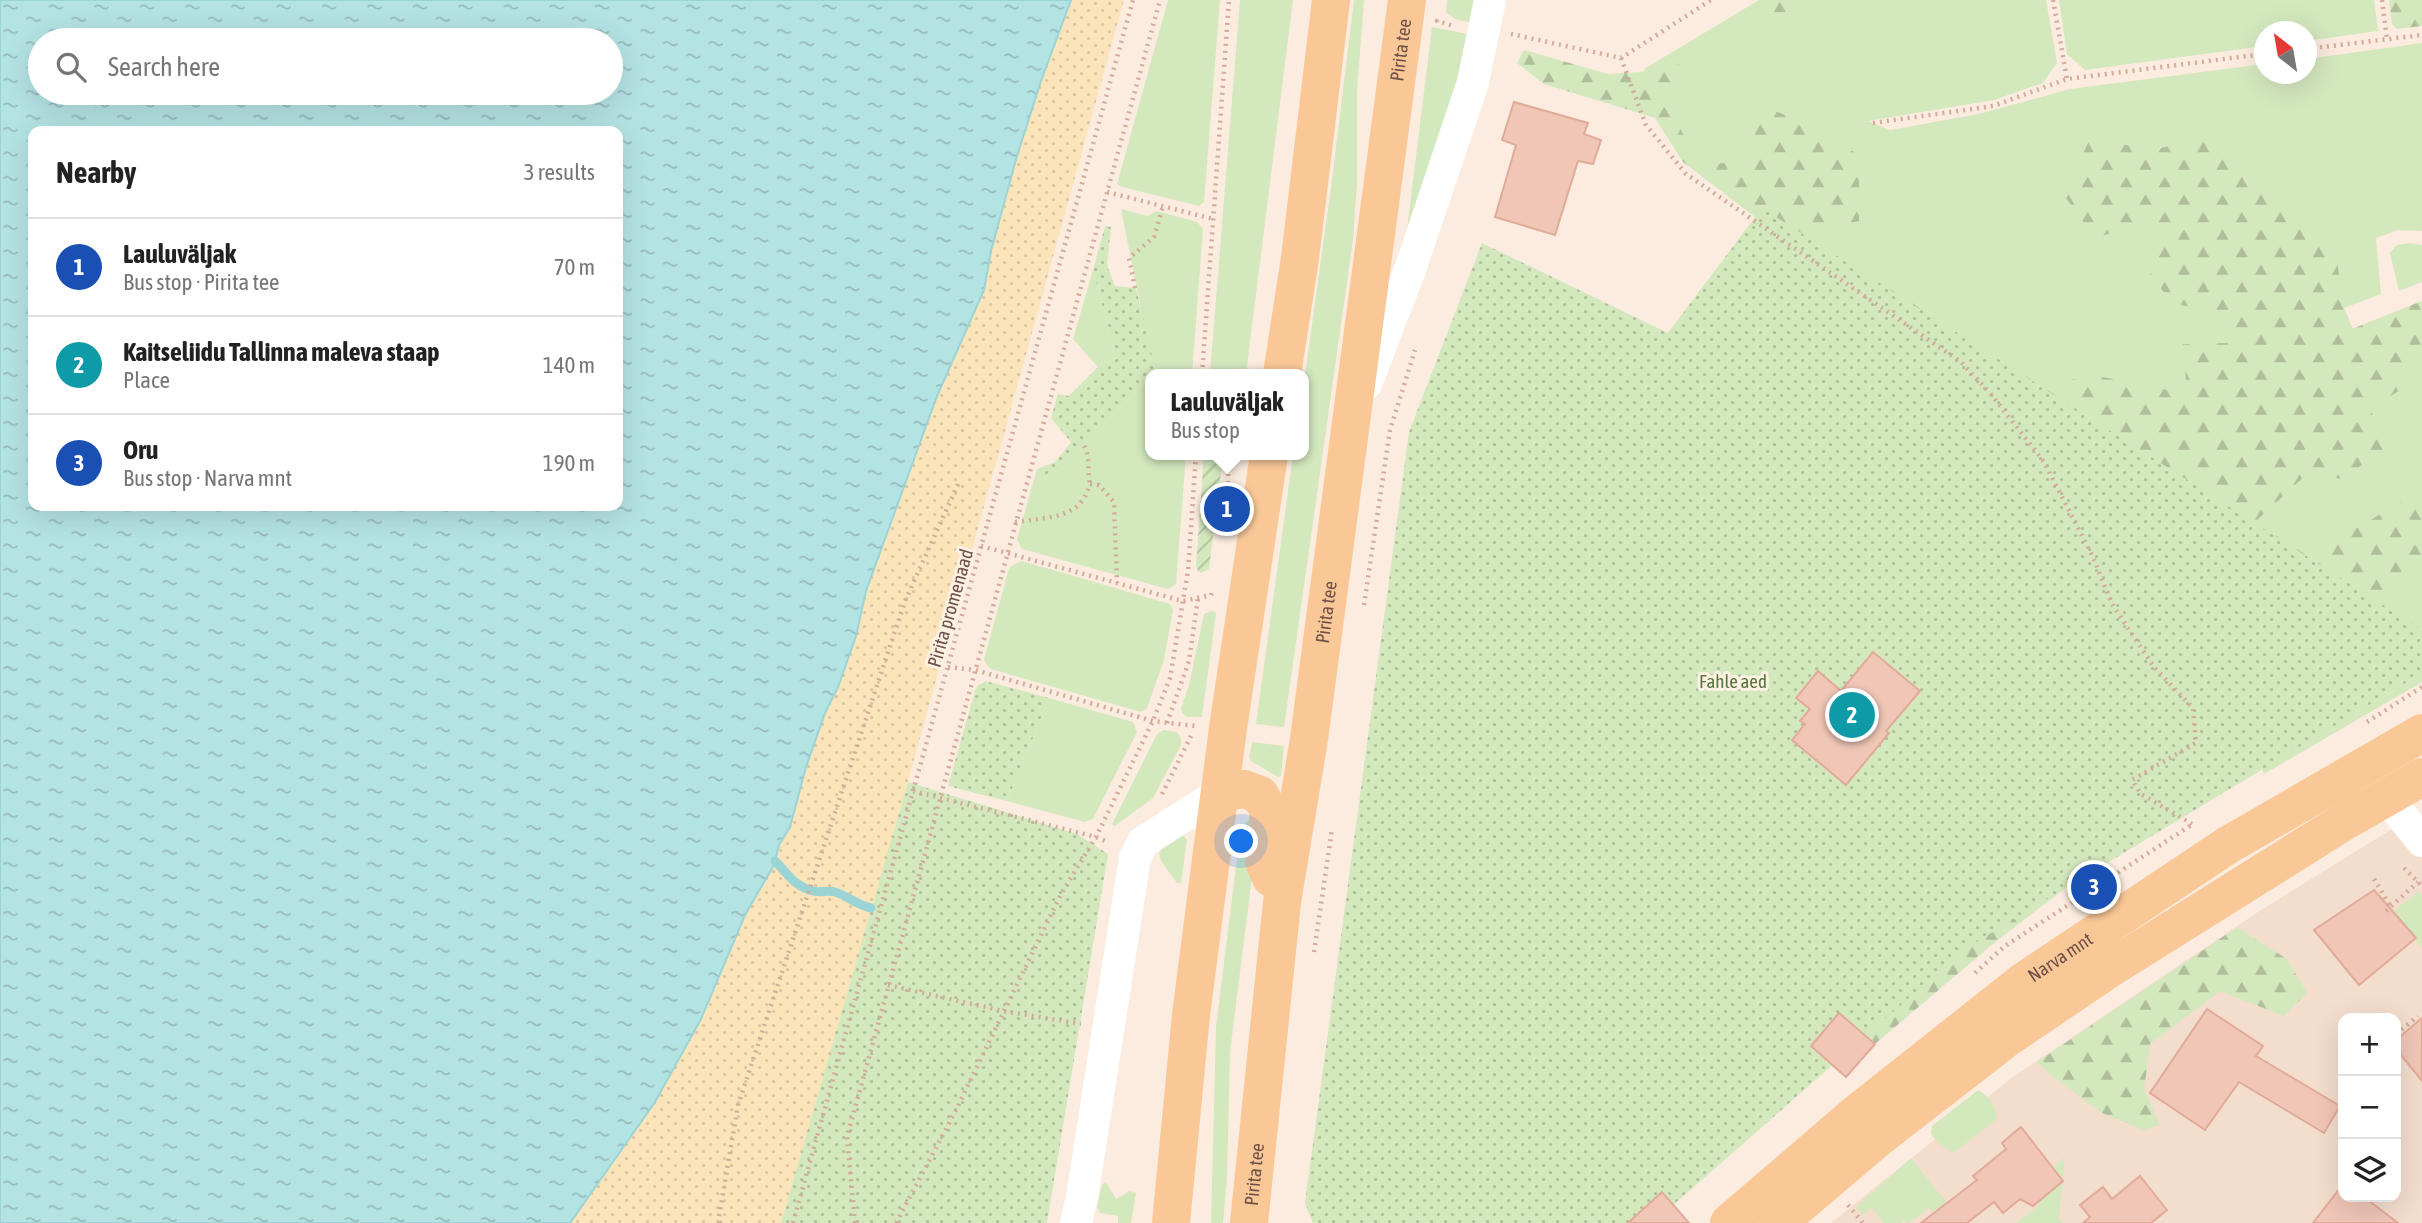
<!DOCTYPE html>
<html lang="en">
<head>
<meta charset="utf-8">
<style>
	body { margin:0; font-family:"Asap Condensed",sans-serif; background:#f6f6f6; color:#222 }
	.controls { position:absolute; right:21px; bottom:21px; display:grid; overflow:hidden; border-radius:14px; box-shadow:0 7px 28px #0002 }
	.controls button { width:63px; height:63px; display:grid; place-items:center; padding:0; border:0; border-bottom:2px solid #e0e0e0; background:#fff; color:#222; font:35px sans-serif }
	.compass { position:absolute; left:2254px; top:21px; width:63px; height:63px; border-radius:50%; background:#fff; box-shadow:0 7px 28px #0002; rotate:329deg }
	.you { position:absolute; left:1242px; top:842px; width:24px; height:24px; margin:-18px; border:5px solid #fff; border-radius:50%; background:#1a73e8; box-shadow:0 0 0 10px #1a73e833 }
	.badge { display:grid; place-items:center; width:46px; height:46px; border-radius:50%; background:#e45445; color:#fff; font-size:23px; font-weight:700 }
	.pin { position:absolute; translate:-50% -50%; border:4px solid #fff; box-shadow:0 2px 7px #0006 }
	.popup { position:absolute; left:1145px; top:369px; width:164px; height:91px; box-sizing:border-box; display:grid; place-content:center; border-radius:14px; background:#fff; filter:drop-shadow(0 2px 5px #0005); font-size:23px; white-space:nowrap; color:#767676 }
	.popup b { font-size:26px; color:#222 }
	.popup::after { content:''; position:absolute; left:50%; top:100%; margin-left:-14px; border:14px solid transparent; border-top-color:#fff }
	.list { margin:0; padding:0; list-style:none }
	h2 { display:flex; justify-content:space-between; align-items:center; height:91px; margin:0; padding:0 28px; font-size:30px }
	h2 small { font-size:23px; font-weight:400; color:#767676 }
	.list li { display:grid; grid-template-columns:46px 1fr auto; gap:21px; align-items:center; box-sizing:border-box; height:98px; padding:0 28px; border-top:2px solid #e0e0e0 }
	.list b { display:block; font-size:26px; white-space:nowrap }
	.list p { margin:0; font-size:23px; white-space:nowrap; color:#767676 }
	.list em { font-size:23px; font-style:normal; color:#767676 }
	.icon { flex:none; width:38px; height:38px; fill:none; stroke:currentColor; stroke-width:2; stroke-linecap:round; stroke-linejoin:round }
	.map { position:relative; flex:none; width:2422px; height:1223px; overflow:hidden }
	.search { position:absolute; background:#fff; box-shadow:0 7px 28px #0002; left:28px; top:28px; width:595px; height:77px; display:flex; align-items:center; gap:18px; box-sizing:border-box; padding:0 24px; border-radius:38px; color:#767676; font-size:26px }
	.panel { position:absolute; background:#fff; box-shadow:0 7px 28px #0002; left:28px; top:126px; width:595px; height:385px; border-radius:14px }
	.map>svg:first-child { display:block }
</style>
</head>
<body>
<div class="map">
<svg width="2422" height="1223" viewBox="0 0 2422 1223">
	<defs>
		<pattern id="forest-firs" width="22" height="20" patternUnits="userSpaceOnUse" patternTransform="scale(1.75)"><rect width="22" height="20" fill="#d4e8be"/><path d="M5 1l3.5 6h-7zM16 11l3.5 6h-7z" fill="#b0be9c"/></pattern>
		<pattern id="sand-dots" width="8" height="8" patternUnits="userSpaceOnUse" patternTransform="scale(1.75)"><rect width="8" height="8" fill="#fbe4b9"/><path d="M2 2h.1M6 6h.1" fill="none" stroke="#dac5a1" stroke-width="1.8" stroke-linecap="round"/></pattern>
		<pattern id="park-dots" width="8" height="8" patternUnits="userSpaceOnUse" patternTransform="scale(1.75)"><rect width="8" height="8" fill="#d4e8be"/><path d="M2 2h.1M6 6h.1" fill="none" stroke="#b0be9c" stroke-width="1.8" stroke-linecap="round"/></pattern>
		<pattern id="garden-furrows" width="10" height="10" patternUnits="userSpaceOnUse" patternTransform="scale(1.75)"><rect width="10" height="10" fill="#d4e8be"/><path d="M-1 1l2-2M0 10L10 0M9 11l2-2" fill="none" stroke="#b0be9c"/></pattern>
		<pattern id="water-ripples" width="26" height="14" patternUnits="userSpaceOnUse" patternTransform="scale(1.75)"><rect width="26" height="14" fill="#b4e3e4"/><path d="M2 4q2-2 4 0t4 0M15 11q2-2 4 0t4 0" fill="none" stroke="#97babb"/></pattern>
	</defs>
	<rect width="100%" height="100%" fill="#fbecdf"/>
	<path fill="#f3ddcd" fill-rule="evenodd" d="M 2405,821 L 2422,841 L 2422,1223 L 1831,1223 L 2010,1079 L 2261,910 ZM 2343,1018 L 2396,1018 L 2396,1197 L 2343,1197 Z"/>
	<path fill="#d4e8be" d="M 1168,0 L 1220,0 L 1204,202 L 1199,206 L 1122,187 L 1117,184 Z
		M 1240,0 L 1293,0 L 1246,374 L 1210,374 Z
		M 1354,0 L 1364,0 L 1357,91 L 1357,185 L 1353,240 L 1284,727 L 1256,724 L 1293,455 L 1304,455 L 1304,382 L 1332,180 Z
		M 1447,0 L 1482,0 L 1476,24 L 1455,19 L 1446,12 Z
		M 1759,0 L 2046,0 L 2057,63 L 2043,83 L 1994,100 L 1868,121 L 1890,130 L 1979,114 L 2070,89 L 2264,64 L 2264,74 L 2306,74 L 2307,59 L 2422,43 L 2422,231 L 2398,230 L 2376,238 L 2381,294 L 2344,308 L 2353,329 L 2422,301 L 2422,630 L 1697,166 L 1644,69 Z
		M 2059,0 L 2374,0 L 2378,31 L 2307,41 L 2306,32 L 2264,32 L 2264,46 L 2085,70 L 2067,54 Z
		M 1432,27 L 1473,35 L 1406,238 Z
		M 1121,209 L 1147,216 L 1157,211 L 1197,222 L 1203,229 L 1192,374 L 1154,374 Z
		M 2410,243 L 2422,245 L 2422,282 L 2399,291 L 2390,253 L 2397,245 Z
		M 1093,270 L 1114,351 L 1098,367 L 1073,339 Z
		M 1150,378 L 1150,455 L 1186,455 L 1176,584 L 1168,589 L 1022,549 L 1017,539 L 1034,479 L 1061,470 Z
		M 1022,561 L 1170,604 L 1173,610 L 1164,660 L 1147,708 L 1141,712 L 1005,673 C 995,670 987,670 984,659 L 1009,569 L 1014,564 Z
		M 1212,611 L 1216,613 L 1202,717 L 1187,717 L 1182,713 L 1181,708 L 1189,685 L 1204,614 Z
		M 2422,673 L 2422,682 L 2264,774 L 2262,769 Z
		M 1049,698 L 1133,722 L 1137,732 L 1093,819 L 1085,822 L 1007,801 Z
		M 1163,730 L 1177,732 L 1181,738 L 1181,745 L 1153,798 L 1115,826 L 1112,824 L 1157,734 Z
		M 1252,742 L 1284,746 L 1281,776 L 1278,777 L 1251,761 L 1249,758 Z
		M 1249,820 L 1252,821 L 1257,837 L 1230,1052 L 1227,1180 L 1223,1223 L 1211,1223 L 1216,1027 L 1241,826 Z
		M 1183,835 L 1187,840 L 1181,883 L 1177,883 C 1157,854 1148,854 1183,835 Z
		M 2418,891 L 2422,896 L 2422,948 L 2393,912 Z
		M 1978,1090 C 1989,1096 1998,1107 1996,1120 L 1953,1153 L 1937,1142 L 1931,1134 L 1932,1126 Z
		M 2065,1157 L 2059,1218 L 2062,1223 L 2016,1223 L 2040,1205 L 2038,1202 L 2055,1188 L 2055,1184 L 2049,1175 L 2055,1170 L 2053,1167 Z
		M 1911,1158 L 1963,1223 L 1941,1223 L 1929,1208 L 1909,1223 L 1904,1220 L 1901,1223 L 1884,1223 L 1872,1208 L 1862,1215 L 1856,1207 Z
		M 1106,1182 L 1116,1199 L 1130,1191 L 1136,1193 L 1131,1223 L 1118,1223 L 1118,1216 L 1100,1213 L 1097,1207 L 1102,1185 Z"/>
	<path fill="url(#forest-firs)" d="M 1813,0 L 1805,11 L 1767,13 L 1762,0 Z
		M 2389,0 L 2422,0 L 2422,26 L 2397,29 L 2392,24 Z
		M 1524,50 L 1608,74 L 1642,72 L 1675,54 L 1683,78 L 1667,100 L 1698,166 L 1751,160 L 1758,105 L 1810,124 L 1859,155 L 1859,221 L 1804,234 L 2052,393 L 2083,373 L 2187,394 L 2183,344 L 2230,343 L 2227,313 L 2175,304 L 2150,277 L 2156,219 L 2095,238 L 2063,194 L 2091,137 L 2149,150 L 2214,138 L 2336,250 L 2343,308 L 2352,329 L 2422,301 L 2422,354 L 2401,390 L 2370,407 L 2384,450 L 2341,479 L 2309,472 L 2255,522 L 2309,557 L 2414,494 L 2422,495 L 2422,572 L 2373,598 L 2422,630 L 2422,673 L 2119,847 L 1994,943 L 1875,1044 L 1313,1223 L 1305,1203 L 1335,1161 L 1668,333 L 1758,214 L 1755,217 L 1683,162 L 1655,118 L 1544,84 L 1517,63 Z
		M 2238,928 L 2287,959 L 2307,993 L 2284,1016 L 2220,991 L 2150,1044 L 2144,1090 L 2160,1125 L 2144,1130 L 2102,1113 L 2051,1075 L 2037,1062 L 2230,932 Z"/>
	<path fill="url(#sand-dots)" d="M 1071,0 L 1124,0 L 873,908 L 781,1223 L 570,1223 L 655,1102 L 701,1019 L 745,915 L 774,865 L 779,845 L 790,827 L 806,767 L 825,713 L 838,687 L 856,636 L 866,591 L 937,396 L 984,290 L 991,251 L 1017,156 L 1041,81 Z"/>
	<path fill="url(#park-dots)" d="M 1762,208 L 2422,630 L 2422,673 L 1963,950 L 1653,1223 L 1313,1223 L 1305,1203 L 1409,432 L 1482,243 L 1668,333 Z
		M 1105,226 L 1111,227 L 1107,265 L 1115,286 L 1136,288 L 1156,373 L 1150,374 L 1150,378 L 1061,470 L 1034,479 L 1037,469 L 1055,462 L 1071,442 L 1051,418 L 1058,394 L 1069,396 L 1114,351 L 1093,270 Z
		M 986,681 L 1049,698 L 1007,801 L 948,786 L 975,691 L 977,686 Z
		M 908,782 L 1077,834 L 1108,854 L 1047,1223 L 781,1223 Z"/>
	<path fill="url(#garden-furrows)" d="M 1204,455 L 1223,455 L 1209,569 L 1201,573 L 1198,571 L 1196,566 Z"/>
	<path fill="url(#water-ripples)" stroke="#9bd4d5" stroke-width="2" fill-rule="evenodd" d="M 0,0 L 1071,0 L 1041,81 L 1017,156 L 991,251 L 984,290 L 937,396 L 866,591 L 856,636 L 838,687 L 825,713 L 806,767 L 790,827 L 779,845 L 774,865 L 745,915 L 701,1019 L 655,1102 L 570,1223 L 0,1223 ZM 40,40 L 611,40 L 611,93 L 40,93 ZM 33,131 L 618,131 L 618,506 L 33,506 Z"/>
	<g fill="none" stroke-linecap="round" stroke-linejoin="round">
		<path stroke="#9bd4d5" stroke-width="9" d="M 775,861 C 788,874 794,886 813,891 C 820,893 828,890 835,892 C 848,896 857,905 871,908"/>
	</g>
	<path fill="#f0c6b7" stroke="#e2aa98" stroke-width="2" d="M 1514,102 L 1588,123 L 1584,134 L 1601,140 L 1593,164 L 1578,161 L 1555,235 L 1495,217 L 1516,145 L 1502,140 Z
		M 1873,652 L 1920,691 L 1886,731 L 1889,733 L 1846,785 L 1792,740 L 1805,724 L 1800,721 L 1810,709 L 1796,698 L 1818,671 L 1841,691 Z
		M 2374,890 L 2416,938 L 2359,985 L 2314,930 Z
		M 2207,1009 L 2263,1046 L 2256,1056 L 2340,1106 L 2324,1133 L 2239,1082 L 2205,1130 L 2150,1093 Z
		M 1839,1013 L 1875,1044 L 1846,1077 L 1811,1046 Z
		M 2422,1018 L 2422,1081 L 2396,1049 L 2396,1040 Z
		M 2021,1127 L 2063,1181 L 2033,1206 L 2020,1199 L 2003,1213 L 1994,1202 L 1967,1223 L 1921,1223 L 1977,1180 L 1973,1176 L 2006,1149 L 2002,1143 Z
		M 2140,1176 L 2167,1210 L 2151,1223 L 2083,1223 L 2090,1217 L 2080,1205 L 2103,1187 L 2112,1199 Z
		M 2340,1188 L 2343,1190 L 2343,1197 L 2364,1197 L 2398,1223 L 2313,1223 Z
		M 1662,1192 L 1689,1223 L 1628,1223 Z"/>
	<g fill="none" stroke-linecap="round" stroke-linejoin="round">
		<path stroke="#d4aa9b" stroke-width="4.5" stroke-dasharray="2 5" stroke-linecap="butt" d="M 2053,0 L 2067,79
			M 2382,0 L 2387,39
			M 1438,20 L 1437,21 L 1454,26
			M 1511,34 L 1621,58 L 1711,0
			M 2306,49 L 2422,35
			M 1621,58 L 1646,125 L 1686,174 L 1961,362 L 1990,393 L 2044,462 L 2092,555 L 2112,604 L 2154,667 L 2193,708 L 2196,743 L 2132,780 L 2141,794 L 2192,824
			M 1873,123 L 1993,106 L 2067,79 L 2264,54
			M 1107,192 L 1213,219
			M 1135,288 L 1129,258 L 1154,237 L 1163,206
			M 1202,374 L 1229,0
			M 1084,446 C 1091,457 1087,471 1090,484
			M 1228,483 L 1229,455
			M 1015,522 C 1047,517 1081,520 1090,484 L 1099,485 L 1114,502 L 1117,583
			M 981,546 L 1183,601 L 1211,595 L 1212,592
			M 1364,605 L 1390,430 L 1415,350
			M 948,667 L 975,670 L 1153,721 L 1195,726
			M 2367,722 L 2422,687
			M 1167,723 L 1189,661 L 1198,598
			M 913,791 L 1096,837 L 1108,842
			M 1162,794 L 1191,736
			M 2404,868 L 2422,886
			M 2374,879 L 2391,907
			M 2386,911 L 2418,882
			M 1314,952 L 1332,829
			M 1975,973 L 2005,946 L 2193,824
			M 888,985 L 1003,1011 L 1081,1024
			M 2396,1034 L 2418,1016
			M 1848,1205 L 1863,1223
			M 720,1223 L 719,1217 L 738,1105 L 905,601 L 960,480
			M 793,1223 L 1133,0
			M 855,1223 L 847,1137 L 1160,0
			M 896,1223 L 956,1110 L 1061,894 L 1096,837 L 1153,721 L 1170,678 L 1188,571 L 1196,455"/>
		<path stroke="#fff" stroke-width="32" d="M 1366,384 L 1411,267 L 1473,82 L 1490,0
			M 2375,778 L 2386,797 L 2422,841
			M 1076,1223 L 1082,1197 L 1135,858 L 1143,842 L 1220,793"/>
		<g stroke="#fac897" stroke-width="38">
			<path d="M 1282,374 L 1300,258 L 1331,0"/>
			<path d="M 1220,793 L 1244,789 L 1260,795 L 1269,811 L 1264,862 L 1271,878"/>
			<path d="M 1171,1223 L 1191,1015 L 1228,728 L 1269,455"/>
			<path id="s1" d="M 1249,1223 L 1282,902 L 1309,739 L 1407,0"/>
			<path id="s2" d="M 1729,1223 L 1856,1114 L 2024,981 L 2228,845 L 2422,733"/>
			<path d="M 1778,1223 L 1878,1138 L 2007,1038 L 2109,969 L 2345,821 L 2422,777"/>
		</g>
	</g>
	<g text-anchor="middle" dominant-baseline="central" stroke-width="6" stroke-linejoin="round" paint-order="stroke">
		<g font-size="19" fill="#705148" stroke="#fff1e4">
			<text stroke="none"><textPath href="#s1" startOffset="1183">Pirita tee</textPath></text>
			<text transform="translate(950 608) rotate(-74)">Pirita promenaad</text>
			<text stroke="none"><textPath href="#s1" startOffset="616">Pirita tee</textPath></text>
			<text stroke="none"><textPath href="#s2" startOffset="425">Narva mnt</textPath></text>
			<text stroke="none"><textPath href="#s1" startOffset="49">Pirita tee</textPath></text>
		</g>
		<g font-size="19" fill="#577740" stroke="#fff1e4">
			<text x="1733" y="681">Fahle aed</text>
		</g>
	</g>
</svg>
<div class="controls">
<button>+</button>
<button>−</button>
<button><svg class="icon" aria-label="layers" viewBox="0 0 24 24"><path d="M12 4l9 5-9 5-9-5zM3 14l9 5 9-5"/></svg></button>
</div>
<svg class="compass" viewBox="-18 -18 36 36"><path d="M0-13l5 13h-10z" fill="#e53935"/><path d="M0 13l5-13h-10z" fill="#767676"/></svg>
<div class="you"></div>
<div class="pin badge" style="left:1227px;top:509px;background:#1a4fb4">1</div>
<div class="popup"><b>Lauluväljak</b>Bus stop</div>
<div class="pin badge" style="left:1852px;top:715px;background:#0f9aa8">2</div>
<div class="pin badge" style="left:2094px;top:887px;background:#1a4fb4">3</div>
<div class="search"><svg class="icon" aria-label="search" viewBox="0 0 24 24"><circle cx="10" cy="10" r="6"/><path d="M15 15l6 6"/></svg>Search here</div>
<section class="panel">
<h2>Nearby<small>3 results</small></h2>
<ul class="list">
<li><span class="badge" style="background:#1a4fb4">1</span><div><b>Lauluväljak</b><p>Bus stop · Pirita tee</p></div><em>70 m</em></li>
<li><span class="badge" style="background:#0f9aa8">2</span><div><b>Kaitseliidu Tallinna maleva staap</b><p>Place</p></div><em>140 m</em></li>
<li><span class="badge" style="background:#1a4fb4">3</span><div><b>Oru</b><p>Bus stop · Narva mnt</p></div><em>190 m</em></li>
</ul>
</section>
</div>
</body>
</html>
